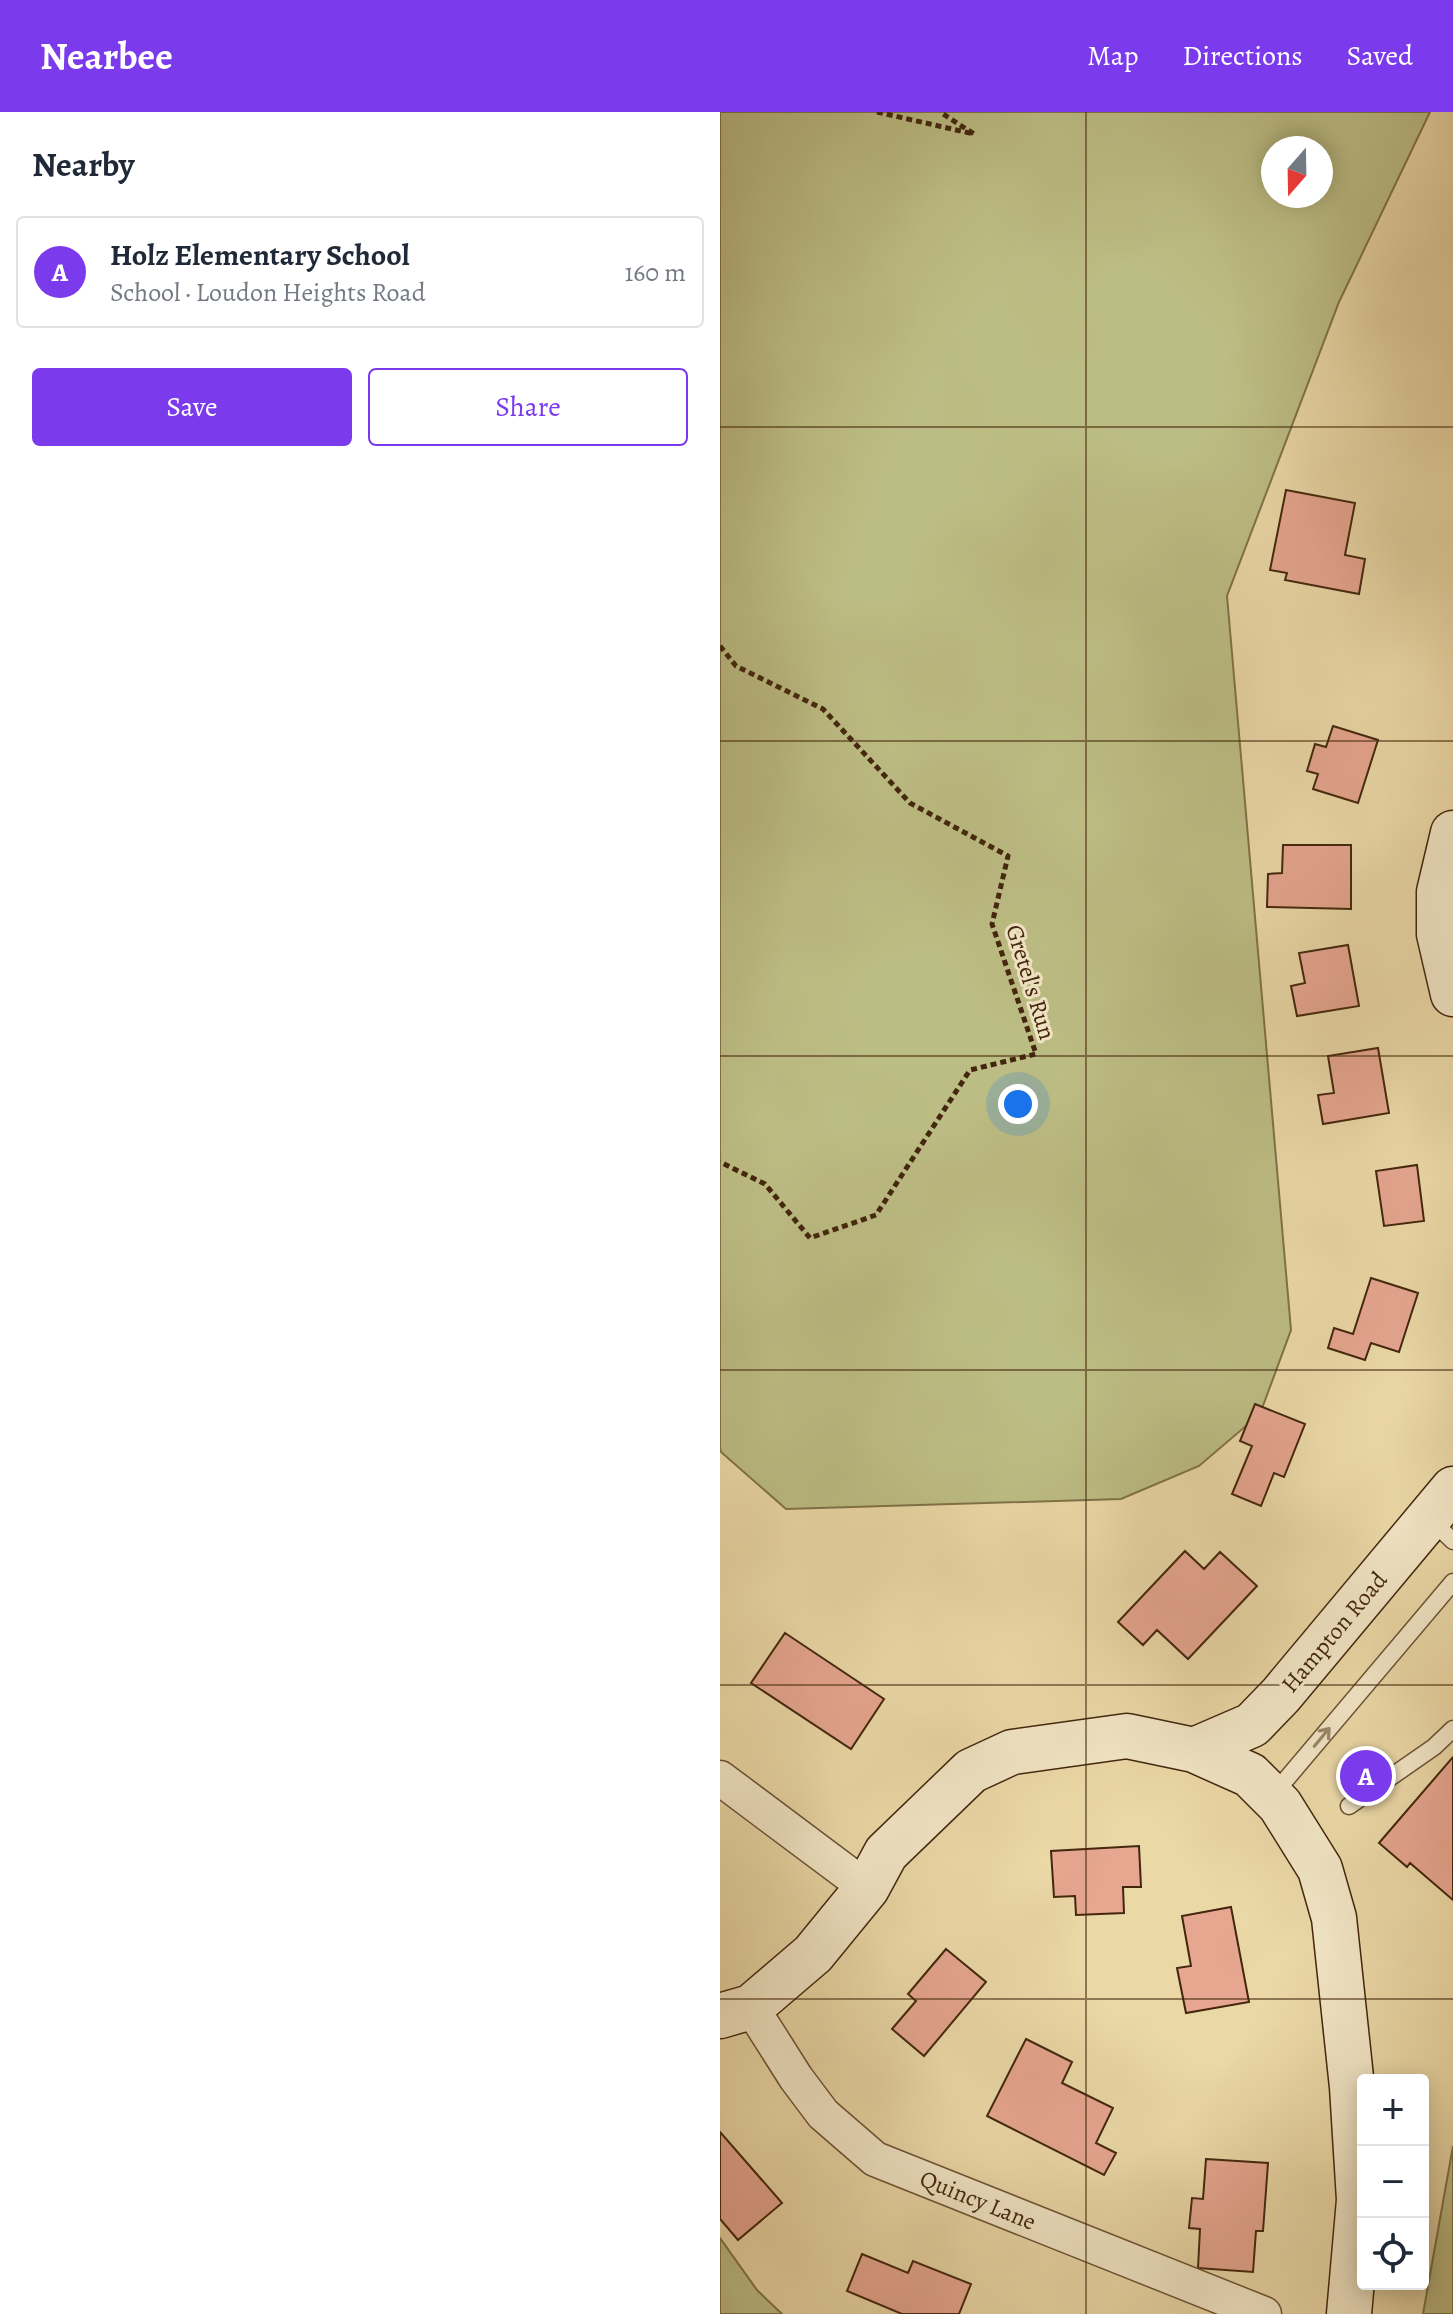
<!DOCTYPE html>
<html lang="en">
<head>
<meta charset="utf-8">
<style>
	body { margin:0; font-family:Alegreya,serif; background:#f2f2f3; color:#1f2937 }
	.controls { position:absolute; right:24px; bottom:24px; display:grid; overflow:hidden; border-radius:8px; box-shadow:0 4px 20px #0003 }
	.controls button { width:72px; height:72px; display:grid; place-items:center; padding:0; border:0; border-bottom:2px solid #e0e1e3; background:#fff; color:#1f2937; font:40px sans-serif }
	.compass { position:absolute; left:541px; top:24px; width:72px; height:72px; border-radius:50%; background:#fff; box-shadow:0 4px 20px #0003; rotate:200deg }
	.you { position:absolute; left:298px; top:992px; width:28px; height:28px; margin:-20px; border:6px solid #fff; border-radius:50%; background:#1a73e8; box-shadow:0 0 0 12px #1a73e833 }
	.badge { display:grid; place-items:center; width:52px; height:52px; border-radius:50%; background:#7c3aed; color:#fff; font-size:26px; font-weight:700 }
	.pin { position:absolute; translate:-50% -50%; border:4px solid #fff; box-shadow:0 2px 8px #0006 }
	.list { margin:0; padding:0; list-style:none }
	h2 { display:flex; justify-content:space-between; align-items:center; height:104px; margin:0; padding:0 32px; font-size:34px }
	h2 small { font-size:26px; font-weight:400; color:#747a83 }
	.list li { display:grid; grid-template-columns:52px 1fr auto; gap:24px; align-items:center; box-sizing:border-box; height:112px; margin:0 16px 16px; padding:0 16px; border:2px solid #e0e1e3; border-radius:8px }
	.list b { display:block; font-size:30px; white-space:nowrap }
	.list p { margin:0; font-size:26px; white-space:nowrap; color:#747a83 }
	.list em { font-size:26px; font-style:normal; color:#747a83 }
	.actions { display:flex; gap:16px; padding:24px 32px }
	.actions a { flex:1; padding:18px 0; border:2px solid #7c3aed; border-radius:8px; text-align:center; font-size:28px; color:#7c3aed }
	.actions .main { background:#7c3aed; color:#fff }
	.icon { flex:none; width:44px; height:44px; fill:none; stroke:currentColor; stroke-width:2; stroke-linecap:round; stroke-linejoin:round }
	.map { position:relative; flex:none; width:733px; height:2202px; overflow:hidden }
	header { display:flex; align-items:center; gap:48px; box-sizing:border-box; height:112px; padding:0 40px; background:#7c3aed; color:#fff }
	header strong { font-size:38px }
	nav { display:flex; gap:44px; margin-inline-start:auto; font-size:28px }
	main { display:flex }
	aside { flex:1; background:#fff }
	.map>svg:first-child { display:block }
</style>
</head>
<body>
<header>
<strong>Nearbee</strong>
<nav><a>Map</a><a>Directions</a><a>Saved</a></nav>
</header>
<main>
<aside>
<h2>Nearby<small></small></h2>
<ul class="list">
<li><span class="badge">A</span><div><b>Holz Elementary School</b><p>School · Loudon Heights Road</p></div><em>160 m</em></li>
</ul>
<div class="actions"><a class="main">Save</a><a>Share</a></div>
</aside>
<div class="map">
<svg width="733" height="2202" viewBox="0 0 733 2202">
	<rect width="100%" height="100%" fill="#ebd8a7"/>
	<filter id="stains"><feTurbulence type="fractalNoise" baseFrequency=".0025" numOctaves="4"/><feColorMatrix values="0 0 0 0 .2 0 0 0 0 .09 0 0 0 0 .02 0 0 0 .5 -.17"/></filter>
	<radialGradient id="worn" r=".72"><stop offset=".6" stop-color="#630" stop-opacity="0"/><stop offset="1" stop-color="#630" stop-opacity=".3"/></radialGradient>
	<path fill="#bcbd84" stroke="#807248" stroke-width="2" fill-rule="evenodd" d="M 0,0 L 710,0 L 619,190 L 507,484 L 571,1218 L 540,1302 L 479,1354 L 401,1387 L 66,1397 L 1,1340 L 0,1336 ZM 553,36 L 601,36 L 601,84 L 553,84 Z
		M 733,2034 L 733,2202 L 703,2202 Z
		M 0,2126 L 37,2178 L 62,2202 L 0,2202 Z"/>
	<path fill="#e6a690" stroke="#43260d" stroke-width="2" d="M 566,378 L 635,391 L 625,443 L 645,447 L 639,482 L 565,468 L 567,461 L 550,458 Z
		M 613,614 L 658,628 L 638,691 L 593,677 L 598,662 L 587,659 L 595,632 L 606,635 Z
		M 563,733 L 631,733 L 631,797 L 547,795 L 548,762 L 562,761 Z
		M 628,833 L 639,894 L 577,904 L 571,874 L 585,871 L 579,841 Z
		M 658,936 L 669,1001 L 603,1012 L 598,983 L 614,981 L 608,944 Z
		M 697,1053 L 704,1109 L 664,1114 L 656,1059 Z
		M 651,1166 L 698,1181 L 679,1240 L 651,1231 L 645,1248 L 608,1236 L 614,1216 L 633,1222 Z
		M 535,1292 L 585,1312 L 564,1365 L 554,1361 L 541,1394 L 512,1382 L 532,1334 L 520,1329 Z
		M 465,1439 L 484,1457 L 500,1440 L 537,1474 L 468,1547 L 437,1518 L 423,1533 L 398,1510 Z
		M 65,1521 L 164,1587 L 131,1637 L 31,1571 Z
		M 733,1645 L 733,1788 L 690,1751 L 687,1755 L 659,1731 Z
		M 419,1734 L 421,1775 L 403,1775 L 404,1801 L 356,1803 L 355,1784 L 334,1785 L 331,1739 Z
		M 511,1795 L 529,1890 L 466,1901 L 457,1856 L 471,1854 L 462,1804 Z
		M 226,1837 L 266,1870 L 204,1944 L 172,1917 L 196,1889 L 188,1882 Z
		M 306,1927 L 352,1950 L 342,1971 L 393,1996 L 376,2031 L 396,2041 L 384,2063 L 267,2004 Z
		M 0,2020 L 62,2091 L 18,2128 L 0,2107 Z
		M 486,2047 L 548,2051 L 543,2119 L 536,2119 L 533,2160 L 478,2156 L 480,2117 L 469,2116 L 472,2086 L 483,2087 Z
		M 142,2142 L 188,2161 L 193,2149 L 251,2172 L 239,2202 L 182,2202 L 127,2179 Z"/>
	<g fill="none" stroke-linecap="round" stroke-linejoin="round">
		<g stroke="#6d5234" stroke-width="19">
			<path id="lane" d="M 711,1408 L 733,1429
				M 552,1684 L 733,1470
				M 629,1694 L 714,1635 L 733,1617"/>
		</g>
		<g stroke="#6d5234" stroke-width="37">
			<path id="street" d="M 0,1666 L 147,1776
				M 31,1895 L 76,1966 L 103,2002 L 155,2047 L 544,2202"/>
		</g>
		<g stroke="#43260d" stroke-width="47">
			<path id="secondary" d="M 733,721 L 719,780 L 719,822 L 733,882
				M 474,1638 L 532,1613 L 561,1583 L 733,1377
				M 0,1904 L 31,1895 L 93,1842 L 147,1776 L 166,1741 L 251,1659 L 292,1640 L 407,1624 L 474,1638 L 530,1663 L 560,1693 L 600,1757 L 614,1806 L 632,1975 L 639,2088 L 629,2202"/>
		</g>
		<path stroke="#43260d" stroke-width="5" stroke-dasharray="6 4" stroke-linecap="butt" d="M 157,0 L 254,22 L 220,0
			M 0,534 L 16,554 L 103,597 L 190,691 L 288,744 L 272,812 L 316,942 L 250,958 L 156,1103 L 90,1126 L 45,1072 L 0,1050"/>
		<use href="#lane" stroke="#f2e6c6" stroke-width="16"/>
		<use href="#street" stroke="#f2e6c6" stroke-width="34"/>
		<use href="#secondary" stroke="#f2e6c6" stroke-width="44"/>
	</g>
	<defs><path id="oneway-shaft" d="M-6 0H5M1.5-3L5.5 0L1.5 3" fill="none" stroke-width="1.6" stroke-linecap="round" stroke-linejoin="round" transform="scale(2)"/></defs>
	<use stroke="#9a866a" href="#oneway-shaft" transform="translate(602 1625) rotate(-50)"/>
	<path fill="none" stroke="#43260d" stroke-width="2" stroke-opacity="0.55" d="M 366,0 L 366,2202M 0,315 L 733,315M 0,629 L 733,629M 0,944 L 733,944M 0,1258 L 733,1258M 0,1573 L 733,1573M 0,1887 L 733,1887"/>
	<g text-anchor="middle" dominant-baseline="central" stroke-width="6" stroke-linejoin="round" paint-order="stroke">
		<g font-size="24" fill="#43260d" stroke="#f2e6c6">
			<text transform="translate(311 870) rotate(73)">Gretel's Run</text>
			<text transform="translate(614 1520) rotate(-50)">Hampton Road</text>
			<text transform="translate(258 2088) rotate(22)">Quincy Lane</text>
		</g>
	</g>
	<rect width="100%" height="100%" filter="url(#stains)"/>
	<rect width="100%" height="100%" fill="url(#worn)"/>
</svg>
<div class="controls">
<button>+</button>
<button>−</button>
<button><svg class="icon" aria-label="locate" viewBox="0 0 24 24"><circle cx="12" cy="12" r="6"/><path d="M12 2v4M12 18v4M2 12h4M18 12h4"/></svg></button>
</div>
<svg class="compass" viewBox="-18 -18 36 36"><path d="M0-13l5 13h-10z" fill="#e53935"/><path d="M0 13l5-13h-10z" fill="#747a83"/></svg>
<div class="you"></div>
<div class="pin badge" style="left:646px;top:1664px">A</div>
</div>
</main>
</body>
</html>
